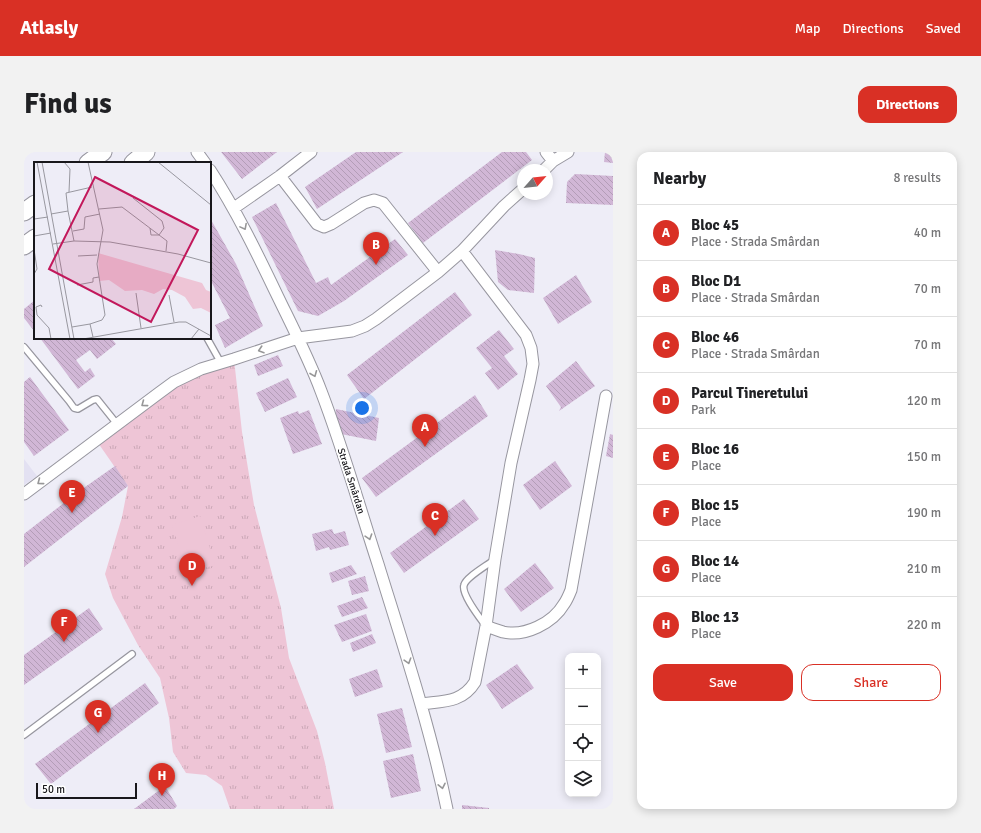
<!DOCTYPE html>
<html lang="en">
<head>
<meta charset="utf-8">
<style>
	body { margin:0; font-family:Signika,sans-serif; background:#f2f2f2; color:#202124 }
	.controls { position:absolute; right:12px; bottom:12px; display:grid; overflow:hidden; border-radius:8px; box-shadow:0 2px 10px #0003 }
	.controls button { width:36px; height:36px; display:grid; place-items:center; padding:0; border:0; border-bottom:1px solid #e0e0e0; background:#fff; color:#202124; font:20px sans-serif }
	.compass { position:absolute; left:493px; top:12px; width:36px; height:36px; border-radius:50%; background:#fff; box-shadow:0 2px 10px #0003; rotate:63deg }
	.scale { position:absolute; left:12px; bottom:10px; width:101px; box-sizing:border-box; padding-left:4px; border:2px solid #18171b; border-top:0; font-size:11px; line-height:14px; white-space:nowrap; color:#18171b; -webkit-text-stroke:3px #fff; paint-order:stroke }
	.you { position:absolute; left:338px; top:256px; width:14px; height:14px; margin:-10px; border:3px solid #fff; border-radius:50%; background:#1a73e8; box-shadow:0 0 0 6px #1a73e833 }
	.badge { display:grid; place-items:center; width:26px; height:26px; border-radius:50%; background:#d93025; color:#fff; font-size:13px; font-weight:700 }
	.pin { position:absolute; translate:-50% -33px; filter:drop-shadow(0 1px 2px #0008) }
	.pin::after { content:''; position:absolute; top:21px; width:14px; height:12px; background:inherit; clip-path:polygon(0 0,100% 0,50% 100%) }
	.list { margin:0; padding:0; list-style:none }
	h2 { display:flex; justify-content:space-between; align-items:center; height:52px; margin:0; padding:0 16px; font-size:17px }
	h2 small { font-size:13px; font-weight:400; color:#757577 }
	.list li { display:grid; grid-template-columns:26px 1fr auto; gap:12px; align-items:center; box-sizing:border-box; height:56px; padding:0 16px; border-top:1px solid #e0e0e0 }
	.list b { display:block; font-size:15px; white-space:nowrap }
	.list p { margin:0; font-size:13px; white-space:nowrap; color:#757577 }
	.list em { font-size:13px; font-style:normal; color:#757577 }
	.actions { display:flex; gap:8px; padding:12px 16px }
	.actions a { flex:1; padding:9px 0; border:1px solid #d93025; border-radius:12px; text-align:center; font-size:14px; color:#d93025 }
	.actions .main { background:#d93025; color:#fff }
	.icon { flex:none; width:22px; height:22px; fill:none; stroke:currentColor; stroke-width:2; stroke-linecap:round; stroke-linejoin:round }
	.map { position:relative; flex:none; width:589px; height:657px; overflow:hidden; border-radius:12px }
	header { display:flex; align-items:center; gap:24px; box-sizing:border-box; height:56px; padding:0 20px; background:#d93025; color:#fff }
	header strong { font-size:19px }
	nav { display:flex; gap:22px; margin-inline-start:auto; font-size:14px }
	.intro { display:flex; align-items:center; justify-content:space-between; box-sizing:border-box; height:96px; padding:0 24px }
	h1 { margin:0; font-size:28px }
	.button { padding:10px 18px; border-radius:12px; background:#d93025; color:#fff; font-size:14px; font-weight:700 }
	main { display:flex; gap:24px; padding:0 24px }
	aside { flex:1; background:#fff; border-radius:12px; box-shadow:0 2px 10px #0003 }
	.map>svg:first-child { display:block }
</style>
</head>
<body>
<header>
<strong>Atlasly</strong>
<nav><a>Map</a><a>Directions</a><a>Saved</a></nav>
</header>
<div class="intro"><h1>Find us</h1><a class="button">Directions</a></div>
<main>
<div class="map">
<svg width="589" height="657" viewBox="0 0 589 657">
	<defs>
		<pattern id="grass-tufts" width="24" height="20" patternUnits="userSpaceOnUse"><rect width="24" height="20" fill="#eec5d6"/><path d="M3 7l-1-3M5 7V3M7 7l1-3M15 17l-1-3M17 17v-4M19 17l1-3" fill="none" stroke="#cba8b7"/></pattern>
		<pattern id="building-back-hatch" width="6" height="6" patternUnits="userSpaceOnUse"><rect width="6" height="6" fill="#d1b7d6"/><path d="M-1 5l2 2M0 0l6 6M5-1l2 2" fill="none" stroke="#b39db7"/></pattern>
	</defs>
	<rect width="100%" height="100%" fill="#eeedf7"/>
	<path fill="#e3e1f2" d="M 0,307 L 13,324 L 0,333 Z"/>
	<path fill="url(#grass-tufts)" d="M 210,207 L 218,280 L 230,353 L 257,456 L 265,506 L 293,579 L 301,611 L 310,657 L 206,657 L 198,634 L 182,623 L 162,621 L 149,600 L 145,566 L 136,526 L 114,493 L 89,446 L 81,422 L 98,365 L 104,334 L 72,288 L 135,241 Z"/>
	<path fill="#eec5d6" d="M 176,364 L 191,413 L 163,421 L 148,373 Z
		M 191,415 L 195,425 L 165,434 L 162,424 Z"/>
	<path fill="url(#building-back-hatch)" d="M 197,0 L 253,0 L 218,27 Z
		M 332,0 L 379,0 L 293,57 L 281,35 Z
		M 478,0 L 502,0 L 508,8 L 399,91 L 384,71 Z
		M 581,0 L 589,0 L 589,11 L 580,10 Z
		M 551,22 L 589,24 L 589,53 L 542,51 L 543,30 Z
		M 252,51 L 292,131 L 304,125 L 307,133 L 371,87 L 384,103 L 320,149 L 294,164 L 274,159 L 228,65 Z
		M 186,66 L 212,112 L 239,174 L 201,196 L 191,173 L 206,166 L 186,127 Z
		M 471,98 L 495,102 L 511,106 L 510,141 L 484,138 L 474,130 Z
		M 552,123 L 568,150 L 534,172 L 519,146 Z
		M 431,140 L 448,163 L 340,247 L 323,223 Z
		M 11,148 L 11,180 L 0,166 L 0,157 Z
		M 475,178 L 490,197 L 480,204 L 494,222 L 474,238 L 461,221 L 468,216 L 452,196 Z
		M 16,186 L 87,186 L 92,192 L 73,207 L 66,198 L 52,208 L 61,220 L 66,216 L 71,224 L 54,237 Z
		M 254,203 L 259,214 L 234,224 L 230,213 Z
		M 552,209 L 571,234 L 535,259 L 537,255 L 522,234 Z
		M 6,225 L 45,278 L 10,304 L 0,290 L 0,230 Z
		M 264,226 L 273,245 L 241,260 L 232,241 Z
		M 451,243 L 464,264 L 352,345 L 338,326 Z
		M 312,257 L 355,266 L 352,289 L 317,282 L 311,267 Z
		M 285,258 L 298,292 L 269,302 L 256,266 L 274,259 L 275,262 Z
		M 586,282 L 589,283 L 589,306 L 582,304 Z
		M 531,309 L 548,334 L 516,358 L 499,333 Z
		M 91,314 L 104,334 L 0,415 L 0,382 L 54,340 Z
		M 440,347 L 455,367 L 380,421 L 366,401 Z
		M 308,377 L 310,382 L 321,379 L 325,393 L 306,398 L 305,395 L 292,399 L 288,382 Z
		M 511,411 L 530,436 L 497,460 L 480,437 Z
		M 327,413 L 333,422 L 308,431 L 305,421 Z
		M 341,424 L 345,439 L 328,443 L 324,429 Z
		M 338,445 L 344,456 L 318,465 L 313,454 Z
		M 65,456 L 79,477 L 0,533 L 0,503 Z
		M 342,462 L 348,479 L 318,490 L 310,473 Z
		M 348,482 L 352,491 L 329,500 L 326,491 Z
		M 493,512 L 510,536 L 478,557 L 462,533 Z
		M 353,517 L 359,535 L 331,545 L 325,527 Z
		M 121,531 L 135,551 L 27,632 L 11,612 Z
		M 378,556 L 388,595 L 362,601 L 353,562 Z
		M 389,602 L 397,639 L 367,646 L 359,609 Z
		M 141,634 L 153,654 L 150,657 L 110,657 Z
		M 438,653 L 465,656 L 465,657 L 438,657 Z"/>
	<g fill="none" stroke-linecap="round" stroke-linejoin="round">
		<g stroke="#97969f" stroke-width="8">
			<path id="service" d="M 183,186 L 197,211
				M 0,195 L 45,249 L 50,256 L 54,257 L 69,248 L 73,247 L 93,272
				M 461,473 C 456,466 437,442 440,433 C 442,425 464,413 471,407
				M 0,583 L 108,502"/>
		</g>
		<g stroke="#97969f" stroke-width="13">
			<path id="minor" d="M 173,0 L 181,11
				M 522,0 L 529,9
				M 186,18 C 212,58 233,101 254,145 C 269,176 285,207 297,239 C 319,296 335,354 354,412 C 379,493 406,574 423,657
				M 520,18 L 529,9 L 544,0
				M 256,24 L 293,72 L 300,75 L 307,72 L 340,51 L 350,48 L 359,51 L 414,120
				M 210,56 L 256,24 L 287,0
				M 0,342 L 135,241 L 150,230 L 177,217 L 210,207 L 274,186 L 328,179 L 341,174 L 352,167 L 414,120 L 438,99 L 480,54 L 499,37
				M 462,474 C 467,476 473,478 479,480 C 501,485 529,471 540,452 C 543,448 545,443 547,438 L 582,244
				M 397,552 C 419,549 438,551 451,530 L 462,474 L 471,407 L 487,311 L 506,228 L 509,212 L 507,196 L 502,183 L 438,99"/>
		</g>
		<g stroke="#97969f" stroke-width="19">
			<path id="primary" d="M 64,11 L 79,0
				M 109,11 L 122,0
				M 0,60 L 11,52
				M 0,94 L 11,86"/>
		</g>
		<use href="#service" stroke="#fff" stroke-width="5.5"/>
		<use href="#minor" stroke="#fff" stroke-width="11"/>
		<use href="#primary" stroke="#fff" stroke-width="17"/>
	</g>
	<defs><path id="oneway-chevron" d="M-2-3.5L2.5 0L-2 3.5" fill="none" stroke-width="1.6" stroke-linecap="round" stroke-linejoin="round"/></defs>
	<g stroke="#979798">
		<use href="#oneway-chevron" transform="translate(220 75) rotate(62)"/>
		<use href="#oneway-chevron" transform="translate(237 198) rotate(162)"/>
		<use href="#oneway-chevron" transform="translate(290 222) rotate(68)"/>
		<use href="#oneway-chevron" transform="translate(120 252) rotate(143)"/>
		<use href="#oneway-chevron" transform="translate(16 330) rotate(143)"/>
		<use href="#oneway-chevron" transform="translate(345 385) rotate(72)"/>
		<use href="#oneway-chevron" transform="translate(384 509) rotate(73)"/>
		<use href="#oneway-chevron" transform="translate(418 634) rotate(78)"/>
	</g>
	<g text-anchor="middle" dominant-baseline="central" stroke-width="3.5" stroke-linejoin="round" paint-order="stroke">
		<g font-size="10" fill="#18171b" stroke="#fff">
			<text transform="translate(327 329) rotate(72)">Strada Smârdan</text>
		</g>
	</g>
	<g transform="translate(10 10)">
		<rect width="177" height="177" fill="#eeedf7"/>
		<path d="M 64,91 L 168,121 L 172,128 L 177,130 L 177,151 L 167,146 L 159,147 L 151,135 L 138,128 L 129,127 L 120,132 L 108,128 L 91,129 L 75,118 L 65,119 Z" fill="#eec5d6"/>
		<path fill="none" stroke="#98979f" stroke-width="1" d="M 3,0 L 36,177M 8,0 L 40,177M 30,0 L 36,7 L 35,30M 54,0 L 69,68 L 63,102 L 71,153 L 68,158 L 56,162 L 59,175M 124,0 L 177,43M 99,36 L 128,59 L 130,66 L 125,73 L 117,73 L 116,66M 65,47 L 88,45 L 133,79 L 132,89M 34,49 L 40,79M 17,52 L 34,49 L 32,31 L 58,25M 0,57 L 14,55M 39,69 L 50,67 L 51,55 L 66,52M 0,74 L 17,71M 19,82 L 40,79 L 76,80 L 144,92 L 177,101M 0,87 L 3,107 L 0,112M 44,94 L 63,93M 43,123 L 59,120 L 59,116 L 65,115M 102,131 L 107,166M 135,133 L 140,160M 8,145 L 7,143 L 2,145 L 3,153 L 15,166 L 17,177M 38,165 L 56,162M 49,177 L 145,160 L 152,160 L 177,174M 157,177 L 165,167"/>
		<path fill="#c2185b" fill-opacity="0.15" stroke="#c2185b" stroke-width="2" d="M 61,15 L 164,68 L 117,160 L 15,107 Z"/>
		<rect width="177" height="177" fill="none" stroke="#18171b" stroke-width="2"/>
	</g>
</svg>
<div class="controls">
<button>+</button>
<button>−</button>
<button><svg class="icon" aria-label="locate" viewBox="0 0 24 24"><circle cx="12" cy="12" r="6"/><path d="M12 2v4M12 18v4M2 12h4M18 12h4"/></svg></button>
<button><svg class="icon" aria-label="layers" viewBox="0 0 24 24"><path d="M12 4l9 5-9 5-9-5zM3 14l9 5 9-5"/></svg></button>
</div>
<svg class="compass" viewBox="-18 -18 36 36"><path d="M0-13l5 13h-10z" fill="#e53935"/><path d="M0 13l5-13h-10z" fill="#757577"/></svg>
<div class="scale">50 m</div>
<div class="you"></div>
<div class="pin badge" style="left:401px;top:295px">A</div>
<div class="pin badge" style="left:352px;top:113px">B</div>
<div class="pin badge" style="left:411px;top:384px">C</div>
<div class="pin badge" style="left:168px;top:434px">D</div>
<div class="pin badge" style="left:48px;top:361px">E</div>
<div class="pin badge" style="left:40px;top:490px">F</div>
<div class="pin badge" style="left:74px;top:581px">G</div>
<div class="pin badge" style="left:138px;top:644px">H</div>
</div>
<aside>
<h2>Nearby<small>8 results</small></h2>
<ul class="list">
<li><span class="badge">A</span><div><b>Bloc 45</b><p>Place · Strada Smârdan</p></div><em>40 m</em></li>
<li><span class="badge">B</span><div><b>Bloc D1</b><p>Place · Strada Smârdan</p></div><em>70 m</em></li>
<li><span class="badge">C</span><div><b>Bloc 46</b><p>Place · Strada Smârdan</p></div><em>70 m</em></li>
<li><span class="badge">D</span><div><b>Parcul Tineretului</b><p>Park</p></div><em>120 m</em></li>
<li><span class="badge">E</span><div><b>Bloc 16</b><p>Place</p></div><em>150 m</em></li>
<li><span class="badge">F</span><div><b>Bloc 15</b><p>Place</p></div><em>190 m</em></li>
<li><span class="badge">G</span><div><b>Bloc 14</b><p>Place</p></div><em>210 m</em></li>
<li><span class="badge">H</span><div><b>Bloc 13</b><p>Place</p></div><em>220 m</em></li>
</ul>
<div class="actions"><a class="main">Save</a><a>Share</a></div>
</aside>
</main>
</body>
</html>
